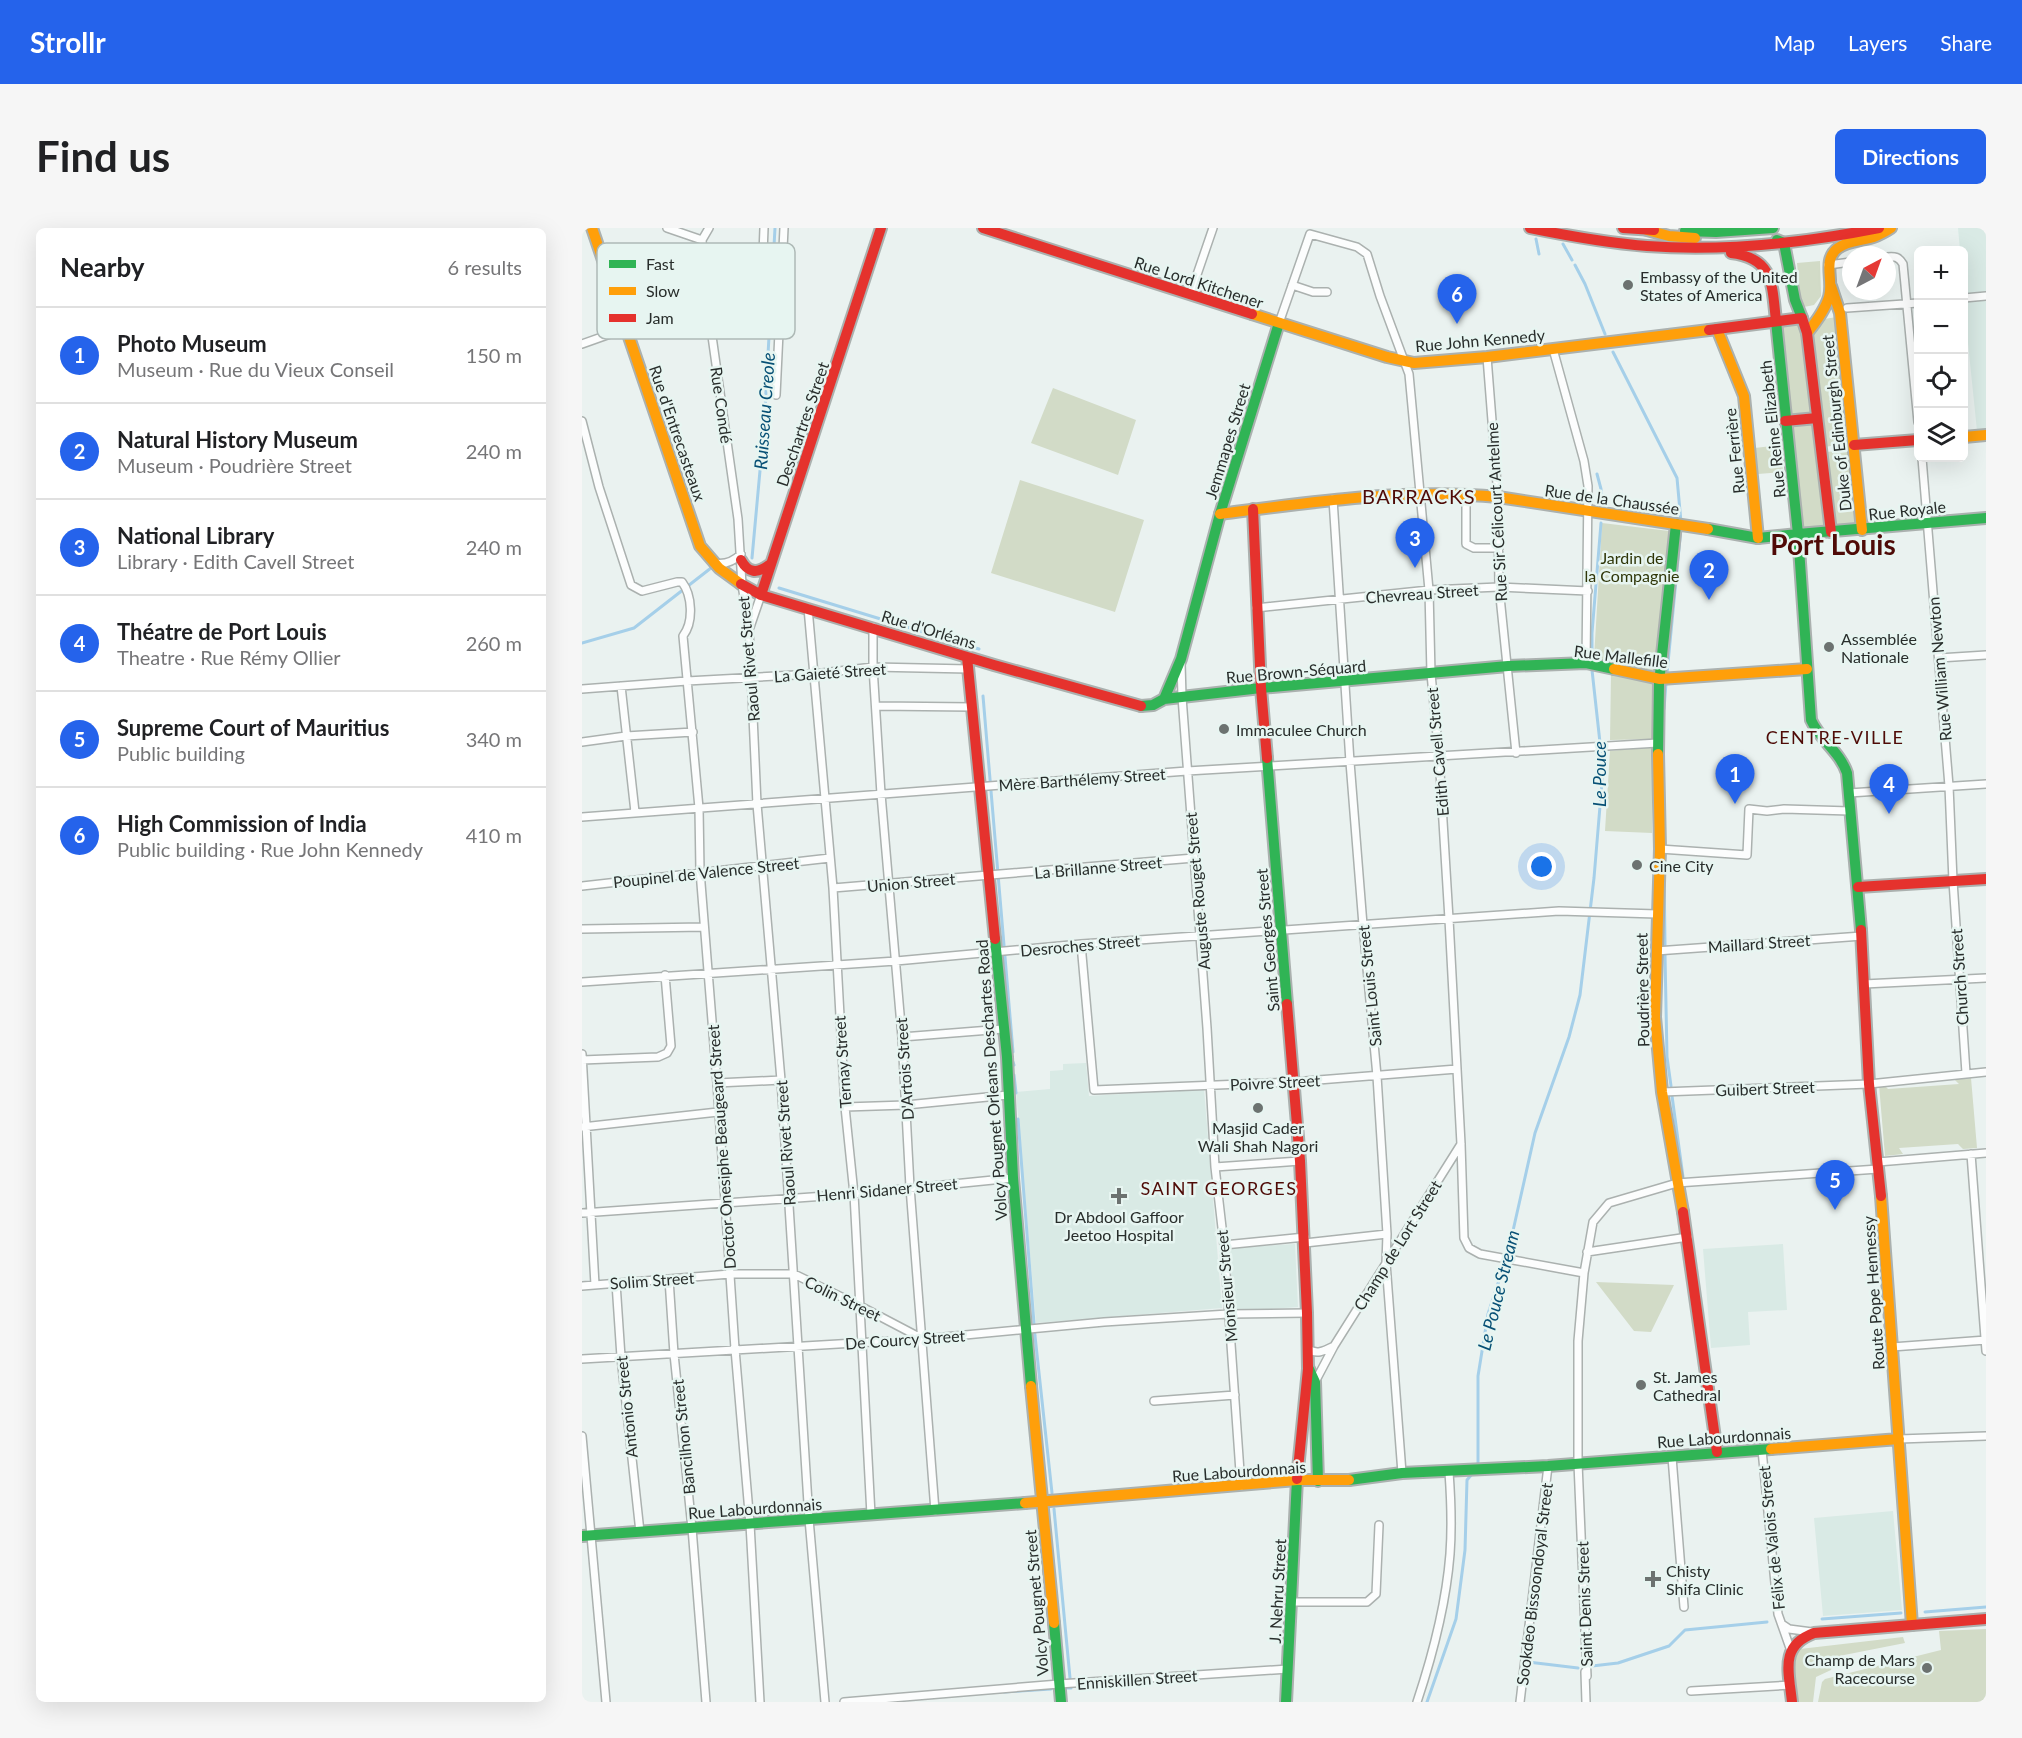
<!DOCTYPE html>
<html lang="en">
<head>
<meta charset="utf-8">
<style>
	body { margin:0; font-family:Lato,sans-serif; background:#f6f6f6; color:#202124 }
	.controls { position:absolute; right:18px; top:18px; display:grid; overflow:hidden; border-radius:9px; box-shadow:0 6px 24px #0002 }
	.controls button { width:54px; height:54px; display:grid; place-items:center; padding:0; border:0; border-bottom:2px solid #e0e0e0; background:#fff; color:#202124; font:30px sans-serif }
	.compass { position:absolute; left:1260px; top:18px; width:54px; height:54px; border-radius:50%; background:#fff; box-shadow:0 6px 24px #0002; rotate:41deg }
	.you { position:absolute; left:960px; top:639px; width:21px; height:21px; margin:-15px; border:4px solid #fff; border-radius:50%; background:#1a73e8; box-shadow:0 0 0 9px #1a73e833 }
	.badge { display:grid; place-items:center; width:39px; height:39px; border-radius:50%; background:#2563eb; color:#fff; font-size:20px; font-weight:700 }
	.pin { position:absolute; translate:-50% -50px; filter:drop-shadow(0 2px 3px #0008) }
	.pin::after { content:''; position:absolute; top:32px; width:21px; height:18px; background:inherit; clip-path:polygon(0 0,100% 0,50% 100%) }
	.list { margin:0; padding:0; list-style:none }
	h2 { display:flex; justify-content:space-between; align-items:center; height:78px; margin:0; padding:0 24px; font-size:26px }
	h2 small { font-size:20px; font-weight:400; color:#757577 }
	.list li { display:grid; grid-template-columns:39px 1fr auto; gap:18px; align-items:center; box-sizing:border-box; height:96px; padding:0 24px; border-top:2px solid #e0e0e0 }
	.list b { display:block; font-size:22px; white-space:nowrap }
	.list p { margin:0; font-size:20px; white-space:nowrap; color:#757577 }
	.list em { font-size:20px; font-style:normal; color:#757577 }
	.icon { flex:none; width:33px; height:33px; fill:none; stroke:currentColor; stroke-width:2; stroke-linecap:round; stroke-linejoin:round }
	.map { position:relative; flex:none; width:1404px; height:1474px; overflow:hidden; border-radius:9px }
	header { display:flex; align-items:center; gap:36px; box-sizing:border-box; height:84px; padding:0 30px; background:#2563eb; color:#fff }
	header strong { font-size:28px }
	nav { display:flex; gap:33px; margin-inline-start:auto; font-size:21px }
	.intro { display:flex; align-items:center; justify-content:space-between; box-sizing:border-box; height:144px; padding:0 36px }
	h1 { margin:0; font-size:42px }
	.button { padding:15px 27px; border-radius:9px; background:#2563eb; color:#fff; font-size:21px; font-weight:700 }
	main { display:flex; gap:36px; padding:0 36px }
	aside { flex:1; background:#fff; border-radius:9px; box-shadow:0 6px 24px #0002 }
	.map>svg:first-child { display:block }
</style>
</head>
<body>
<header>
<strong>Strollr</strong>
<nav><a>Map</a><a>Layers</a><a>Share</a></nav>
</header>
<div class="intro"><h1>Find us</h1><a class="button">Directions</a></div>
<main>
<aside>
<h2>Nearby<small>6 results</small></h2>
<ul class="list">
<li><span class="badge">1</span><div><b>Photo Museum</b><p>Museum · Rue du Vieux Conseil</p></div><em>150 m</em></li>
<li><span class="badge">2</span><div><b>Natural History Museum</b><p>Museum · Poudrière Street</p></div><em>240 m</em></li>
<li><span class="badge">3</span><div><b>National Library</b><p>Library · Edith Cavell Street</p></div><em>240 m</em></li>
<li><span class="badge">4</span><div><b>Théatre de Port Louis</b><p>Theatre · Rue Rémy Ollier</p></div><em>260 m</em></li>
<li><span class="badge">5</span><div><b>Supreme Court of Mauritius</b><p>Public building</p></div><em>340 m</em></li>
<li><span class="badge">6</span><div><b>High Commission of India</b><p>Public building · Rue John Kennedy</p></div><em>410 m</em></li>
</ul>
</aside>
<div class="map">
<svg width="1404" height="1474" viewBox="0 0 1404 1474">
	<rect width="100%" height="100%" fill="#eaf2f0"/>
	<path fill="#d9eae5" d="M 1376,0 L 1404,0 L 1404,202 L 1395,203 L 1382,76 L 1382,22 L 1378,22 Z
		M 504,835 L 507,868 L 622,861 L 640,1080 L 454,1095 L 434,864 L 468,861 L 468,843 L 481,842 L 481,836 Z
		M 713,1016 L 716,1079 L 649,1084 L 645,1020 Z
		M 1201,1016 L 1205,1082 L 1166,1084 L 1168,1117 L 1129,1120 L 1121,1021 Z
		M 1311,1283 L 1320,1382 L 1241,1388 L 1232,1290 Z"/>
	<path fill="#d2dbc7" d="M 1238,33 L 1239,68 L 1232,77 L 1222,79 L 1218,70 L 1215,35 Z
		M 1255,89 L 1271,215 L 1242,219 L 1228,109 L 1242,91 Z
		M 1215,95 L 1223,110 L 1231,186 L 1207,189 L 1198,96 Z
		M 471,160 L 554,192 L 536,247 L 449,215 Z
		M 1233,192 L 1247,300 L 1219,303 L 1206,195 Z
		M 1199,217 L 1201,244 L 1176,246 L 1173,220 Z
		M 1270,222 L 1276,295 L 1252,299 L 1243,224 Z
		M 438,252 L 562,292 L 533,384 L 409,345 Z
		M 1020,295 L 1087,303 L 1074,444 L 1012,430 Z
		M 1029,446 L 1073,455 L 1071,511 L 1028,512 Z
		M 1070,519 L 1070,605 L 1023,603 L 1028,523 Z
		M 1389,850 L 1395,920 L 1381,921 L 1376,916 L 1317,920 L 1321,926 L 1303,928 L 1297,857 L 1302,857 L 1306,861 L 1377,856 L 1372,851 Z
		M 1014,1054 L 1092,1057 L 1069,1104 L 1052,1103 Z
		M 1404,1401 L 1404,1474 L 1236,1474 L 1240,1454 L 1243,1451 L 1359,1422 L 1357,1403 Z
		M 1321,1409 L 1323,1415 L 1252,1429 L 1249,1442 L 1234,1449 L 1231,1474 L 1214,1474 C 1212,1458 1204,1432 1218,1421 Z"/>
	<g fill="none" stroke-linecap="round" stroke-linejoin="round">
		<path stroke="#a5cfe9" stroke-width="3" d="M 954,11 L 957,26
			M 981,16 L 990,32
			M 993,37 L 1003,56 L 1023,106
			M 1031,124 L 1095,250 L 1099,294
			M 1015,246 L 1019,261 L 1020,277
			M 170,330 L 182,199 L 193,0
			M 197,360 L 397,421
			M 0,415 L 52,400 L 129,340
			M 1010,431 L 1010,405 L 1019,295
			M 1085,445 L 1099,300
			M 401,468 L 431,824
			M 1082,481 L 1084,455
			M 1082,641 L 1083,717
			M 1083,727 L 1085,829 L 1089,858
			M 431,834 L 432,837
			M 432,847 L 434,865
			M 1090,868 L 1101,949
			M 436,891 L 453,1108 L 470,1265
			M 896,1239 L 896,1148 L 906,1086 L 926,1025 L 953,905 L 987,809 L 998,767 L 1012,650 L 1021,542 L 1010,442
			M 472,1281 L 488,1450
			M 1343,1384 L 1404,1379
			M 1240,1391 L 1319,1385
			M 946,1434 L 996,1440
			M 1010,1438 L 1036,1435 L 1087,1418 L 1103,1402 L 1185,1394
			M 485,1460 L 489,1460
			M 422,1464 L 469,1461
			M 845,1474 L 874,1391 L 883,1322 L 885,1252 L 890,1246"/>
		<g stroke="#abb1af" stroke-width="10">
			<path id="street" d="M 85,0 L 120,12
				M 127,0 L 120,12 L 124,66 L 156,291 L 160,357 L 167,400 L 175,576 L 199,852 L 227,1291 L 243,1474
				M 1305,29 C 1313,28 1317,29 1321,36 L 1336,194
				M 1246,37 L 1269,34
				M 710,57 L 731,64 L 745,64
				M 608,67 L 631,0
				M 1382,70 L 1404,68
				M 1265,80 L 1336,75
				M 697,95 L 728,6 L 775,19 L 785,26 L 798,68 L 827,146 L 847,362 L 849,446 L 857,528 L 867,691 L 879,916 L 882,1010 L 887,1020 L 898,1026 L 1002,1045
				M 178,103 L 182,0
				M 0,116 L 45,100
				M 971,121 L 1002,233 L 1006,258 L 1004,435
				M 905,129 L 916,269 L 917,359 L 934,525
				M 194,167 L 202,0
				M 0,193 L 17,259 L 49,357 L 60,363 L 95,354 L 100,354 C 110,367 112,394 101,408 L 117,580 L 118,643 L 135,855 L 153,1121 L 168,1296 L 178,1474
				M 1340,230 L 1367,558 L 1371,653 L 1384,845
				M 884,266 L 884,316 L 892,320 L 917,320
				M 751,271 L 768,534 L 781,697 L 795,848 L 805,1006 L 804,1035 L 820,1245
				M 132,335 C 143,337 151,334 159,326
				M 226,380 L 251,660 L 263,879 L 272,966 L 289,1287
				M 674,380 L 847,362 L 917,359 L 1006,363
				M 168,399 L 179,367
				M 291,399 L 291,439 L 299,566 L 320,809 L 328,959 L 353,1283
				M 1357,430 L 1404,427
				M 599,435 L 600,469 L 625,800 L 633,939 L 642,1017 L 659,1258
				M 39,458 L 53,584
				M 0,461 L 105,453 L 232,446 L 291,439 L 387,441
				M 294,478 L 391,479
				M 0,514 L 44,508 L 111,504
				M 1267,565 L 1404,556
				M 0,589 L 605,543 L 1076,515
				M 1078,621 L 1165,627 L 1167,581 L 1185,583 L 1202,581 L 1268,583
				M 0,658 L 248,630
				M 251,660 L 612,630
				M 0,701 L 122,699
				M 499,716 L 512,862 L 711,854 L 875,841
				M 1074,723 L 1280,708
				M 0,754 L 314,733 L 499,716 L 977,683 L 1075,686
				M 1282,756 L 1404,750
				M 320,809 L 421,801
				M 0,826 L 13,1057
				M 0,832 L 76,829 L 85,825 L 89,818 L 83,747
				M 135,855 L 199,852
				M 1080,864 L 1287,856 L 1404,844
				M 263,879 L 324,877 L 426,867
				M 0,899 L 136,884
				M 1389,926 L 1404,1123
				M 1296,934 L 1404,925
				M 633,939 L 718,933
				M 0,985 L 272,966 L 431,950
				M 723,1015 L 805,1006
				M 642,1017 L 723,1009
				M 1005,1024 L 1106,1009
				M 87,1051 L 92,1126 L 110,1300 L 124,1474
				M 34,1055 L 39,1129 L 58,1304
				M 0,1058 L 148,1046 L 212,1046 L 278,1078 L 339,1110
				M 1310,1119 L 1404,1112
				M 726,1121 C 735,1127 742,1123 752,1118
				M 0,1131 L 341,1111 L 522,1094 L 646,1086 L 725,1085
				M 733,1154 L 752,1118 L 879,916
				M 572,1173 L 653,1167
				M 0,1208 L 24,1474
				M 1317,1211 L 1404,1208
				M 1180,1222 L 1196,1386 L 1208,1420
				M 1090,1229 L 1102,1379
				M 710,1374 L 785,1374 L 794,1366 L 797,1297
				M 1201,1397 L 1207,1401 L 1230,1404
				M 1003,1444 L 1004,1474
				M 1005,1448 L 996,1235 L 996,1113 L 1002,1045 L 1011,994 L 1027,975 L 1095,955 L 1296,941
				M 1109,1463 L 1209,1457
				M 262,1474 L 477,1456 L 706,1441
				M 835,1474 C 851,1426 864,1377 868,1326 C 870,1299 869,1271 867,1244
				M 938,1474 L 966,1238"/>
		</g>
		<g stroke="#abb1af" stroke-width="14">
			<path id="fast" d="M 1103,3 L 1134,4 L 1191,0
				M 1195,12 L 1202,15 L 1213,72 L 1220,90
				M 1194,93 L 1216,306 L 1404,290
				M 1126,301 L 1176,310 L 1216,306 L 1229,492 C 1238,512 1258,524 1265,545 L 1279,702
				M 582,471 L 599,431 L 638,286 L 697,95
				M 559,478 L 571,477 L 582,471 L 679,460 L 926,438 L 1004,435 L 1032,441
				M 1076,526 L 1077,455 L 1094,296
				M 685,530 L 705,776
				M 413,711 L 425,829 L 431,950 L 449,1158
				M 727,1141 L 733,1154 L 736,1253
				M 767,1252 L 820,1245 L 966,1238 L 1189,1221
				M 0,1308 L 443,1275
				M 472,1395 L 479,1474
				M 704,1474 L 715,1251"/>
		</g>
		<g stroke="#abb1af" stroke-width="14">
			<path id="slow" d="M 10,0 L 118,318 L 137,340 L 159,356
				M 1065,2 L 1087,8 L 1113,10
				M 1249,58 L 1258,85 L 1280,302
				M 670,86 L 805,129 L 832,135 L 905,129 L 1127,102
				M 1135,101 L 1162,168 L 1176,310
				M 1225,105 C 1234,94 1243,82 1247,69 C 1252,52 1240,32 1256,20 C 1265,13 1277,13 1288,10 C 1296,8 1302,4 1309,0
				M 1382,209 L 1404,207
				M 638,286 C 729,274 824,260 916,269 L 1126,301
				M 1032,441 L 1078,451 L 1225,441
				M 1076,526 L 1078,621 L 1073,789 L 1080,864 L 1101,984
				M 1299,968 L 1330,1397
				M 449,1158 L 472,1395
				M 1189,1221 L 1317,1211
				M 443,1275 L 715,1252 L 767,1252"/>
		</g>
		<g stroke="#abb1af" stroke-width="14">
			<path id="jam" d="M 401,0 L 670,86
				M 948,0 C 987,8 1026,15 1065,18 C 1143,24 1221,15 1297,0
				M 1041,0 L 1072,2
				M 1149,25 C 1192,30 1190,57 1194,93
				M 1127,102 L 1220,90 L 1225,105 L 1249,304
				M 1203,193 L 1235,190
				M 1272,217 L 1336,212
				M 671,281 L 679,460 L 685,530
				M 159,332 C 166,345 175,346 187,337
				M 159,356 L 179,367 L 412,437 L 559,478
				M 179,367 L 299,0
				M 385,429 L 413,711
				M 1276,659 L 1404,651
				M 1279,702 L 1287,856 L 1299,968
				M 705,776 L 718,933 L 725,1085 L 726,1141 L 715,1251
				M 1101,984 L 1135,1224
				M 1210,1474 C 1207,1444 1197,1418 1232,1405 L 1404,1391"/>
		</g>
		<use href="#street" stroke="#fcfdfd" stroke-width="7"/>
		<use href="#fast" stroke="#30b455" stroke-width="10"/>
		<use href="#slow" stroke="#ff9f0a" stroke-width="10"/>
		<use href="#jam" stroke="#e5322d" stroke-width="10"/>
	</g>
	<g fill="#6c7270" stroke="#e7f5f1" stroke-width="2">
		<circle cx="1046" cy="57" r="6"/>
		<circle cx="1247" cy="419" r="6"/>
		<circle cx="642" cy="501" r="6"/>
		<circle cx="1055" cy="637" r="6"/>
		<circle cx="676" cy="880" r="6"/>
		<path d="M534 959h6v6h6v6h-6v6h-6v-6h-6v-6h6z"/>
		<circle cx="1059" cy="1157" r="6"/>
		<path d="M1068 1342h6v6h6v6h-6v6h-6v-6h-6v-6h6z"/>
		<circle cx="1345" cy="1440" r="6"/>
	</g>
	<g text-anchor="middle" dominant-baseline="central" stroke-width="5" stroke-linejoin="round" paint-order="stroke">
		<g font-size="16" fill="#282d2b" stroke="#e7f5f1" text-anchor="start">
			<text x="1058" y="48">Embassy of the United<tspan x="1058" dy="18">States of America</tspan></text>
			<text x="1259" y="410">Assemblée<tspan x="1259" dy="18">Nationale</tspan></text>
			<text x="654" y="501">Immaculee Church</text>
			<text x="1067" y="637">Cine City</text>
			<text x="676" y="899" text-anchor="middle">Masjid Cader<tspan x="676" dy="18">Wali Shah Nagori</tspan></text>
			<text x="537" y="988" text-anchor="middle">Dr Abdool Gaffoor<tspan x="537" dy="18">Jeetoo Hospital</tspan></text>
			<text x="1071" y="1148">St. James<tspan x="1071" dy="18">Cathedral</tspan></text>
			<text x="1084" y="1342">Chisty<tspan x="1084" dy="18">Shifa Clinic</tspan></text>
			<text x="1333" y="1431" text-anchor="end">Champ de Mars<tspan x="1333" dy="18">Racecourse</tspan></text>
		</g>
		<g font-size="16" fill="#282d2b" stroke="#e7f5f1">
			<text transform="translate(617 54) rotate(18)">Rue Lord Kitchener</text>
			<text transform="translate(898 112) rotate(-5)">Rue John Kennedy</text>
			<text transform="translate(140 177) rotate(82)">Rue Condé</text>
			<text transform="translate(1254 195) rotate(-96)">Duke of Edinburgh Street</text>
			<text transform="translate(220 196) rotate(-71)">Deschartres Street</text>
			<text transform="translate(1190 201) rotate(-96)">Rue Reine Elizabeth</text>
			<text transform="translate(96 205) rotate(71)">Rue d'Entrecasteaux</text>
			<text transform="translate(645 213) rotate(-73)">Jemmapes Street</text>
			<text transform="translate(1152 223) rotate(-96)">Rue Ferrière</text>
			<text transform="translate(1030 271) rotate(8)">Rue de la Chaussée</text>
			<text transform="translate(1325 282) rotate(-6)">Rue Royale</text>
			<text transform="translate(914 284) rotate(-93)">Rue Sir Célicourt Antelme</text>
			<text transform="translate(840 365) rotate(-4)">Chevreau Street</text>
			<text transform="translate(347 401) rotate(17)">Rue d'Orléans</text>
			<text transform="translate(1039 428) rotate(7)">Rue Mallefille</text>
			<text transform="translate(166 431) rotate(-95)">Raoul Rivet Street</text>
			<text transform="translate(1357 441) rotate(-95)">Rue William Newton</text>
			<text transform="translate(714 443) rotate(-5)">Rue Brown-Séquard</text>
			<text transform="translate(248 444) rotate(-4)">La Gaieté Street</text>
			<text transform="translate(855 524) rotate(-95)">Edith Cavell Street</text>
			<text transform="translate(500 551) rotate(-4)">Mère Barthélemy Street</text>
			<text transform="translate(516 639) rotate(-5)">La Brillanne Street</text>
			<text transform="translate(124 644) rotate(-6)">Poupinel de Valence Street</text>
			<text transform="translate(329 654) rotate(-5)">Union Street</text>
			<text transform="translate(615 663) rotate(-95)">Auguste Rouget Street</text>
			<text transform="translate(685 712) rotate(-95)">Saint Georges Street</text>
			<text transform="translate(1177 715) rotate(-4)">Maillard Street</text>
			<text transform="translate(498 717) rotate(-5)">Desroches Street</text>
			<text transform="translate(1377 749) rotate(-94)">Church Street</text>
			<text transform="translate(787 758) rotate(-96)">Saint Louis Street</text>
			<text transform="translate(1060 762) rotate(-91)">Poudrière Street</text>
			<text transform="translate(260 834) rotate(-94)">Ternay Street</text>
			<text transform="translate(322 841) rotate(-94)">D'Artois Street</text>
			<text transform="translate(409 852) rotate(-94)">Volcy Pougnet Orleans Deschartes Road</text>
			<text transform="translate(693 854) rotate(-3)">Poivre Street</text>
			<text transform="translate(1183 860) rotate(-2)">Guibert Street</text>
			<text transform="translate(203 915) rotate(-94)">Raoul Rivet Street</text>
			<text transform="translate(139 919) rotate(-94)">Doctor Onesiphe Beaugeard Street</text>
			<text transform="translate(305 961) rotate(-5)">Henri Sidaner Street</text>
			<text transform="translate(815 1017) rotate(-58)">Champ de Lort Street</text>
			<text transform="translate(70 1052) rotate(-4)">Solim Street</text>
			<text transform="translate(644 1058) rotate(-95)">Monsieur Street</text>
			<text transform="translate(1291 1065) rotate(-94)">Route Pope Hennessy</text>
			<text transform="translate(261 1070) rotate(26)">Colin Street</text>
			<text transform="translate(323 1111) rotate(-4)">De Courcy Street</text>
			<text transform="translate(44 1179) rotate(-96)">Antonio Street</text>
			<text transform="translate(101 1209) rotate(-96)">Bancilhon Street</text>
			<text transform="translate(1142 1209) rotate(-4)">Rue Labourdonnais</text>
			<text transform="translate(657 1243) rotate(-4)">Rue Labourdonnais</text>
			<text transform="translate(173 1280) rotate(-4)">Rue Labourdonnais</text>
			<text transform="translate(1189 1310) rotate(-96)">Félix de Valois Street</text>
			<text transform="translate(952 1356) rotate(-83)">Sookdeo Bissoondoyal Street</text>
			<text transform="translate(695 1363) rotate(-87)">J. Nehru Street</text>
			<text transform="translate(454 1375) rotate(-95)">Volcy Pougnet Street</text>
			<text transform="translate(1002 1376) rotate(-92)">Saint Denis Street</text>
			<text transform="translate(555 1451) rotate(-4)">Enniskillen Street</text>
		</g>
		<g font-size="16" fill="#2f3608" stroke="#e7f5f1">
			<text x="1050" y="329">Jardin de<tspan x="1050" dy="18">la Compagnie</tspan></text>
		</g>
		<g font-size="18" font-style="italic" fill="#075075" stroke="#e7f5f1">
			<text transform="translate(182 183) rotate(-86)">Ruisseau Creole</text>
			<text transform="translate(1017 546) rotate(-90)">Le Pouce</text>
			<text transform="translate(916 1062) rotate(-76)">Le Pouce Stream</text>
		</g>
		<g font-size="18" letter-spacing="1.5" fill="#4f0b07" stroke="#e7f5f1">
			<text x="1253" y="509">CENTRE-VILLE</text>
			<text x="637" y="960">SAINT GEORGES</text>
		</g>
		<g font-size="20" letter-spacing="1.5" fill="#4f0b07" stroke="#e7f5f1">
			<text x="837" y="268">BARRACKS</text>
		</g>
		<g font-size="28" font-weight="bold" fill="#4f0b07" stroke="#e7f5f1">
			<text x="1251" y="316">Port Louis</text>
		</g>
	</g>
	<rect x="15" y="15" width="198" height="96" rx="9" fill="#e7f5f1" stroke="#aeb9b6" stroke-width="1.5"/>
	<rect x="27" y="32" width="27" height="8" fill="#30b455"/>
	<rect x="27" y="59" width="27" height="8" fill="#ff9f0a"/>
	<rect x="27" y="86" width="27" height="8" fill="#e5322d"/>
	<g font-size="16" fill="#282d2b">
		<text x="64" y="42">Fast</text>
		<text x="64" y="69">Slow</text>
		<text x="64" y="96">Jam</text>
	</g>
</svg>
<div class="controls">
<button>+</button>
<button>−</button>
<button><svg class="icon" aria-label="locate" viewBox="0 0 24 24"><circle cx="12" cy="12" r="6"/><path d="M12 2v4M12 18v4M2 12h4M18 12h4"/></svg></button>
<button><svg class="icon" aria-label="layers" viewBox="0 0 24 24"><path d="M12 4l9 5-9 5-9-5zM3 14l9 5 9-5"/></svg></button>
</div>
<svg class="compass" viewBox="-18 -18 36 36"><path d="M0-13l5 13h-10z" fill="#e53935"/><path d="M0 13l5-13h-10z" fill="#757577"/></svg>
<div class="you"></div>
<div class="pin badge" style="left:1153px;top:576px">1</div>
<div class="pin badge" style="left:1127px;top:372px">2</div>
<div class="pin badge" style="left:833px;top:340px">3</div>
<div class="pin badge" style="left:1307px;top:586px">4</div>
<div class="pin badge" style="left:1253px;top:982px">5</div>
<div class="pin badge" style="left:875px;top:96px">6</div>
</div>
</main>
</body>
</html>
